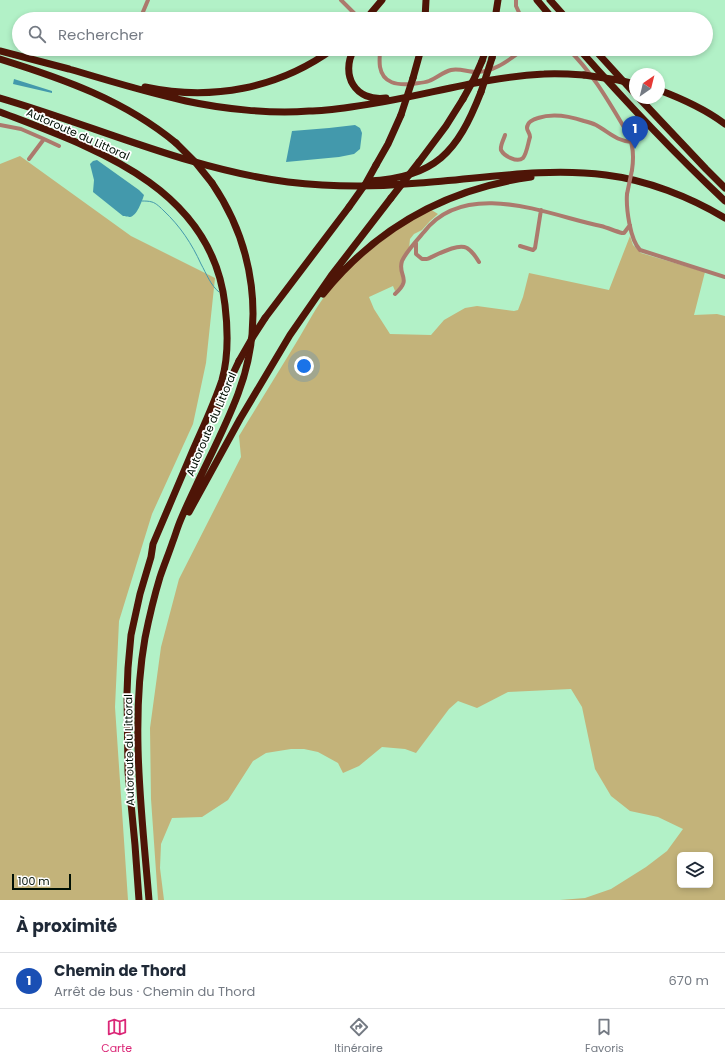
<!DOCTYPE html>
<html lang="fr">
<head>
<meta charset="utf-8">
<style>
	body { margin:0; font-family:Poppins,sans-serif; background:#f2f2f3; color:#1f2937 }
	.controls { position:absolute; right:12px; bottom:12px; display:grid; overflow:hidden; border-radius:6px; box-shadow:0 2px 6px #0003 }
	.controls button { width:36px; height:36px; display:grid; place-items:center; padding:0; border:0; border-bottom:1px solid #e0e1e3; background:#fff; color:#1f2937; font:20px sans-serif }
	.compass { position:absolute; left:629px; top:68px; width:36px; height:36px; border-radius:50%; background:#fff; box-shadow:0 2px 6px #0003; rotate:35deg }
	.scale { position:absolute; left:12px; bottom:10px; width:59px; box-sizing:border-box; padding-left:4px; border:2px solid #001004; border-top:0; font-size:11px; line-height:14px; white-space:nowrap; color:#001004; -webkit-text-stroke:3px #fff; paint-order:stroke }
	.you { position:absolute; left:304px; top:366px; width:14px; height:14px; margin:-10px; border:3px solid #fff; border-radius:50%; background:#1a73e8; box-shadow:0 0 0 6px #1a73e833 }
	.badge { display:grid; place-items:center; width:26px; height:26px; border-radius:50%; background:#db2777; color:#fff; font-size:13px; font-weight:700 }
	.pin { position:absolute; translate:-50% -33px; filter:drop-shadow(0 1px 2px #0008) }
	.pin::after { content:''; position:absolute; top:21px; width:14px; height:12px; background:inherit; clip-path:polygon(0 0,100% 0,50% 100%) }
	.list { margin:0; padding:0; list-style:none }
	h2 { display:flex; justify-content:space-between; align-items:center; height:52px; margin:0; padding:0 16px; font-size:17px }
	h2 small { font-size:13px; font-weight:400; color:#747a83 }
	.list li { display:grid; grid-template-columns:26px 1fr auto; gap:12px; align-items:center; box-sizing:border-box; height:56px; padding:0 16px; border-top:1px solid #e0e1e3 }
	.list b { display:block; font-size:15px; white-space:nowrap }
	.list p { margin:0; font-size:13px; white-space:nowrap; color:#747a83 }
	.list em { font-size:13px; font-style:normal; color:#747a83 }
	.icon { flex:none; width:22px; height:22px; fill:none; stroke:currentColor; stroke-width:2; stroke-linecap:round; stroke-linejoin:round }
	.map { position:relative; flex:none; width:725px; height:900px; overflow:hidden }
	.search { position:absolute; background:#fff; box-shadow:0 2px 6px #0003; left:12px; right:12px; top:12px; height:44px; display:flex; align-items:center; gap:10px; box-sizing:border-box; padding:0 14px; border-radius:22px; color:#747a83; font-size:15px }
	.sheet { height:108px; background:#fff }
	nav { display:flex; justify-content:space-around; align-items:center; box-sizing:border-box; height:56px; border-top:1px solid #e0e1e3; background:#fff; font-size:11px; color:#747a83 }
	nav a { display:grid; justify-items:center; gap:2px }
	nav .on { color:#db2777 }
	.map>svg:first-child { display:block }
</style>
</head>
<body>
<div class="map">
<svg width="725" height="900" viewBox="0 0 725 900">
	<rect width="100%" height="100%" fill="#b2f1c7"/>
	<path fill="#c3b37a" fill-rule="evenodd" d="M 20,156 L 131,236 L 215,278 L 206,363 L 193,424 L 152,514 L 119,621 L 115,707 L 128,900 L 0,900 L 0,164 Z
		M 430,209 L 438,214 L 430,221 L 422,230 L 414,234 L 410,239 L 409,249 L 402,259 L 403,280 L 399,288 L 395,291 L 393,286 L 369,297 L 374,309 L 390,334 L 431,335 L 444,320 L 465,308 L 477,306 L 514,311 L 518,310 L 523,297 L 529,273 L 609,290 L 630,236 L 633,245 L 641,253 L 705,272 L 694,315 L 717,314 L 725,316 L 725,900 L 560,900 L 585,898 L 611,889 L 646,867 L 667,851 L 683,829 L 658,817 L 630,811 L 611,796 L 595,769 L 582,707 L 571,689 L 508,692 L 477,708 L 458,701 L 449,709 L 416,753 L 405,749 L 382,747 L 359,766 L 343,773 L 338,763 L 318,752 L 304,749 L 291,749 L 266,753 L 253,761 L 228,800 L 202,817 L 172,818 L 161,844 L 160,868 L 164,900 L 158,900 L 151,799 L 150,728 L 161,647 L 179,579 L 241,457 L 239,436 C 258,405 277,374 296,343 C 307,325 317,305 330,289 C 358,256 393,231 430,209 ZM 680,855 L 710,855 L 710,885 L 680,885 Z"/>
	<path fill="#4399ac" d="M 14,79 L 52,91 L 52,93 L 13,84 Z
		M 355,125 L 360,128 L 362,133 L 360,149 L 354,154 L 339,157 L 286,162 L 292,131 L 329,128 Z
		M 97,160 L 139,190 L 144,195 C 142,201 137,216 130,217 C 129,217 124,216 123,216 L 93,192 L 94,180 L 90,164 L 93,161 Z"/>
	<g fill="none" stroke-linecap="round" stroke-linejoin="round">
		<path stroke="#4399ac" stroke-width="1" d="M 142,201 C 145,201 149,201 152,202 C 156,203 161,208 164,211 C 180,226 192,244 201,264 C 206,273 211,286 219,292"/>
		<path stroke="#ac7a6d" stroke-width="4" d="M 341,0 L 360,19
			M 516,0 L 516,6 L 522,19
			M 140,19 L 148,0
			M 159,49 L 161,51
			M 380,49 C 380,55 379,61 380,67 C 383,84 398,85 411,84 C 417,83 424,83 429,81 C 437,78 443,72 451,70 C 459,68 468,72 475,72 C 494,73 510,59 524,49
			M 568,49 C 593,73 610,104 628,134 C 634,146 634,157 632,170
			M 0,125 L 21,129 L 44,139
			M 505,135 C 504,139 500,145 501,150 C 504,156 517,163 523,158 C 527,153 528,143 530,137 C 530,133 527,131 527,128 C 527,122 534,119 538,118 C 553,113 569,116 584,121 C 588,122 592,123 596,125 C 609,132 616,141 632,142
			M 29,159 L 44,139 L 59,146
			M 627,194 C 626,208 630,240 640,250 L 725,277
			M 416,243 L 416,254 L 422,259 L 427,259 C 437,255 457,243 467,248 C 472,251 476,257 479,262
			M 520,246 L 533,250 L 535,248 L 541,210
			M 395,294 C 413,278 397,276 402,261 C 406,252 418,239 424,232 C 458,187 523,205 569,218 C 580,221 591,224 601,226 C 608,228 615,231 622,233 L 624,233 L 630,225"/>
		<path stroke="#4e1507" stroke-width="7" d="M 537,0 L 553,19
			M 550,0 L 567,19
			M 366,19 L 382,0
			M 381,19 C 388,16 395,16 402,19
			M 425,19 L 426,0
			M 495,19 L 498,0
			M 354,49 C 340,75 355,102 386,98
			M 579,49 C 626,102 674,153 725,201
			M 594,49 L 635,94
			M 0,51 L 69,69
			M 492,58 L 494,49
			M 0,59 C 64,79 124,100 176,143
			M 482,61 L 486,49
			M 66,68 C 106,80 145,92 186,101 C 223,109 270,114 309,111 C 323,111 337,109 351,107 C 416,99 479,77 544,74 C 557,73 571,74 584,75
			M 413,78 L 421,49
			M 145,87 C 211,101 278,89 333,49
			M 659,90 C 683,99 705,109 725,124
			M 0,98 C 96,126 188,169 288,182 C 331,187 376,187 419,183 C 481,179 543,167 606,175 C 647,180 690,197 725,218
			M 639,98 L 706,169 L 725,188
			M 0,112 C 94,148 212,187 225,305 C 228,330 229,355 222,380 C 214,404 203,427 193,450 C 180,481 166,513 153,544 L 151,557 L 140,594 L 131,635 L 128,668 L 127,693 L 128,772 L 135,845 L 139,900
			M 419,162 L 446,126 L 463,99
			M 376,165 L 388,144 L 401,115
			M 368,181 C 436,177 457,153 481,92
			M 323,294 C 377,227 446,189 531,177
			M 265,318 L 349,207
			M 214,414 L 239,361
			M 189,512 L 240,419 L 290,335 L 331,276 L 391,198
			M 149,900 C 142,815 130,723 145,638 C 149,618 154,597 160,577 C 164,565 169,553 173,541 C 175,536 177,529 179,524 C 184,511 190,499 196,486 C 210,456 226,426 238,394 C 265,323 255,246 212,183"/>
		<path stroke="#ac7a6d" stroke-width="4" d="M 627,194 L 632,170"/>
		<path stroke="#4e1507" stroke-width="7" d="M 584,75 L 618,80 L 635,84
			M 481,92 L 492,58
			M 463,99 L 474,79 L 482,61
			M 401,115 L 413,78
			M 176,143 L 196,163 L 212,183
			M 391,198 L 419,162
			M 349,207 L 366,183 L 376,165
			M 239,361 L 254,335 L 265,318"/>
	</g>
	<g text-anchor="middle" dominant-baseline="central" stroke-width="3.5" stroke-linejoin="round" paint-order="stroke">
		<g font-size="11" fill="#001004" stroke="#fff">
			<text transform="translate(78 134) rotate(24)">Autoroute du Littoral</text>
			<text transform="translate(211 424) rotate(-67)">Autoroute du Littoral</text>
			<text transform="translate(129 750) rotate(-91)">Autoroute du Littoral</text>
		</g>
	</g>
</svg>
<div class="controls">
<button><svg class="icon" aria-label="layers" viewBox="0 0 24 24"><path d="M12 4l9 5-9 5-9-5zM3 14l9 5 9-5"/></svg></button>
</div>
<svg class="compass" viewBox="-18 -18 36 36"><path d="M0-13l5 13h-10z" fill="#e53935"/><path d="M0 13l5-13h-10z" fill="#747a83"/></svg>
<div class="scale">100 m</div>
<div class="you"></div>
<div class="pin badge" style="left:635px;top:149px;background:#1a4fb4">1</div>
<div class="search"><svg class="icon" aria-label="search" viewBox="0 0 24 24"><circle cx="10" cy="10" r="6"/><path d="M15 15l6 6"/></svg>Rechercher</div>
</div>
<section class="sheet">
<h2>À proximité<small></small></h2>
<ul class="list">
<li><span class="badge" style="background:#1a4fb4">1</span><div><b>Chemin de Thord</b><p>Arrêt de bus · Chemin du Thord</p></div><em>670 m</em></li>
</ul>
</section>
<nav>
<a class="on"><svg class="icon" aria-label="map" viewBox="0 0 24 24"><path d="M3 6l6-2 6 2 6-2v14l-6 2-6-2-6 2zM9 4v14M15 6v14"/></svg>Carte</a>
<a><svg class="icon" aria-label="directions" viewBox="0 0 24 24"><path d="M12 3l9 9-9 9-9-9zM9 14v-3h6M13 9l2 2-2 2"/></svg>Itinéraire</a>
<a><svg class="icon" aria-label="saved" viewBox="0 0 24 24"><path d="M7 4h10v16l-5-4-5 4z"/></svg>Favoris</a>
</nav>
</body>
</html>
